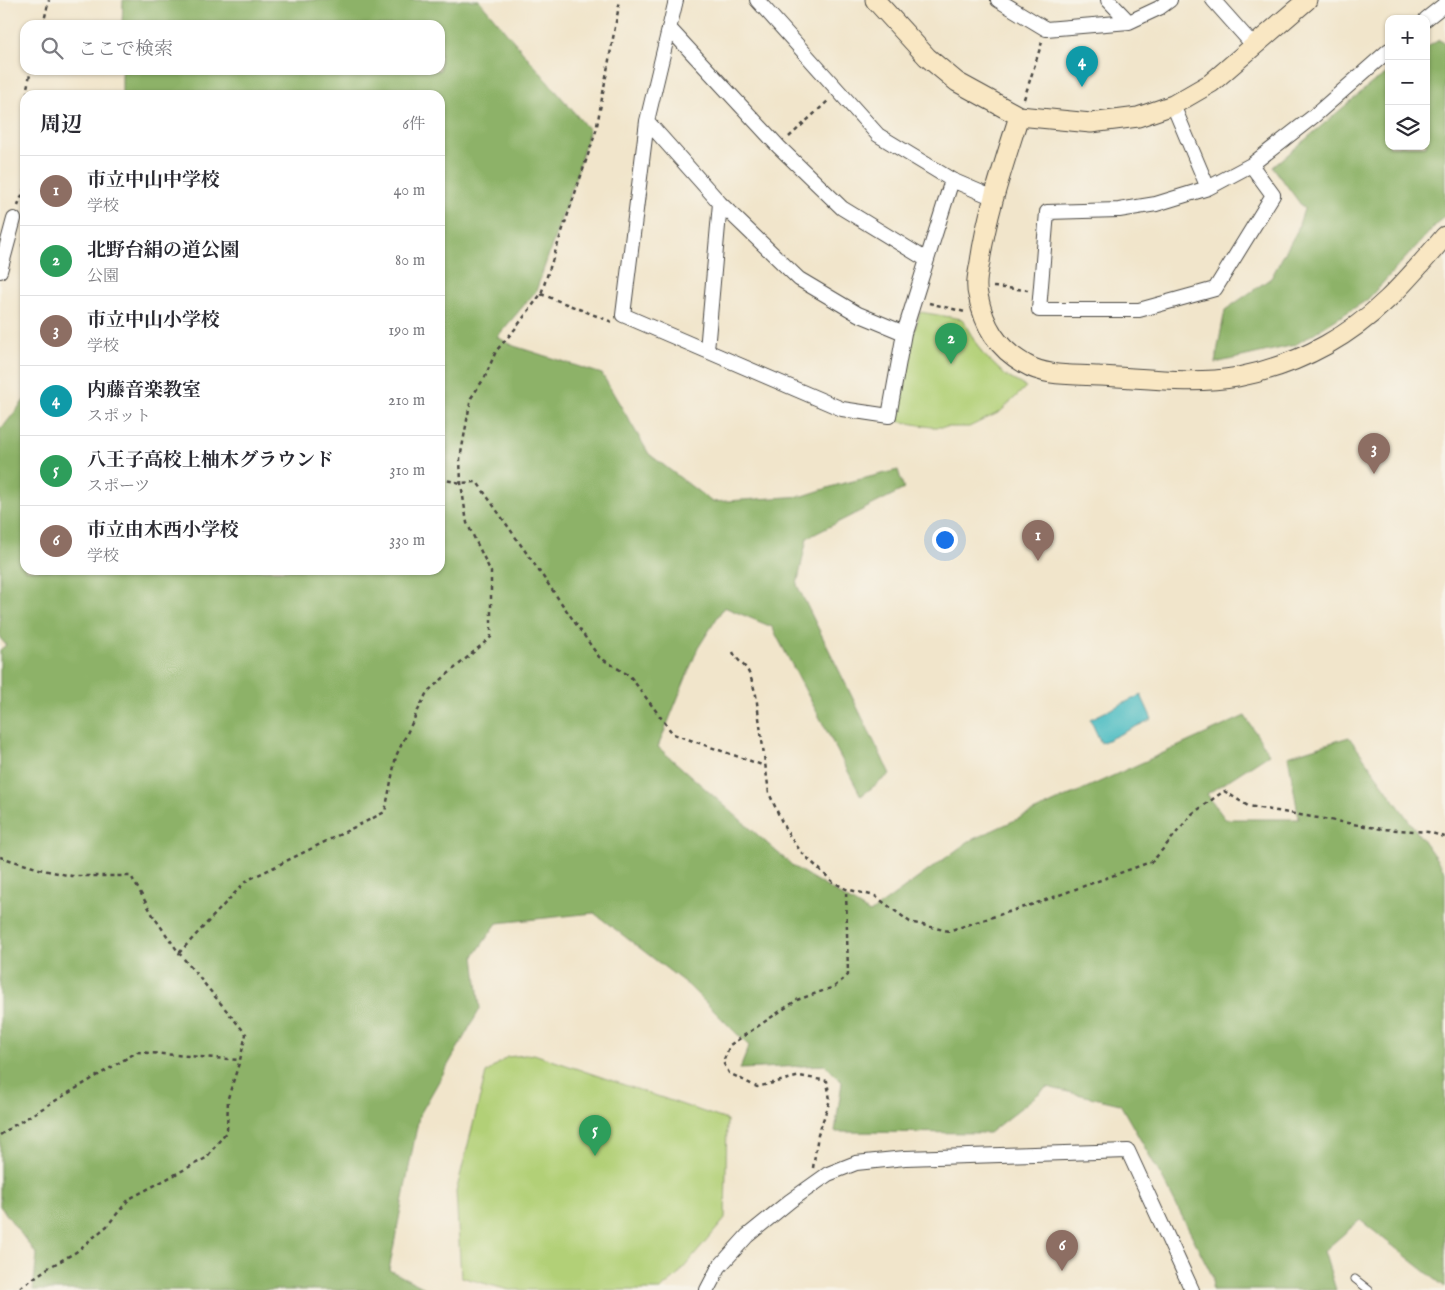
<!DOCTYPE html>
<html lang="ja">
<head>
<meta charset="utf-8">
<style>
	body { margin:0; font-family:"IM FELL English","Noto Serif JP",serif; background:#f2f2f3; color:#2b2b33 }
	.controls { position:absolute; right:15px; top:15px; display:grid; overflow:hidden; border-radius:10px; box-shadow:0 1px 4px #0004 }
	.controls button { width:45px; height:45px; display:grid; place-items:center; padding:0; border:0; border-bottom:1px solid #e1e1e2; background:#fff; color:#2b2b33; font:25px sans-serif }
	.you { position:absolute; left:944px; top:539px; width:18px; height:18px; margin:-12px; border:4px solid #fff; border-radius:50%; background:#1a73e8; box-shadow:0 0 0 8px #1a73e833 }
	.badge { display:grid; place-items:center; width:32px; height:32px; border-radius:50%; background:#0f766e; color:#fff; font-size:16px; font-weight:700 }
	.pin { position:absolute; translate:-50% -41px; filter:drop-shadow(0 1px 2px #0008) }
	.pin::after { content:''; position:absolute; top:26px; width:18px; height:15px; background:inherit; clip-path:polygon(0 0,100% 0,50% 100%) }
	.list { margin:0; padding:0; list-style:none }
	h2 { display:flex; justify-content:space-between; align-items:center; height:65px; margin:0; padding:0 20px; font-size:21px }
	h2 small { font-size:16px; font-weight:400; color:#7c7c81 }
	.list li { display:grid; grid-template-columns:32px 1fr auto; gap:15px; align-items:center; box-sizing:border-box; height:70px; padding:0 20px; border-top:1px solid #e1e1e2 }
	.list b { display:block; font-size:19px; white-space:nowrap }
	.list p { margin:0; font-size:16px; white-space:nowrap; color:#7c7c81 }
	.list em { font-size:16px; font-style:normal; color:#7c7c81 }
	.icon { flex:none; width:28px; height:28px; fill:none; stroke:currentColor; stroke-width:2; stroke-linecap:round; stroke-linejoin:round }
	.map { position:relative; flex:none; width:1445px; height:1290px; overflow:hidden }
	.search { position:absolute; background:#fff; box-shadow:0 1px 4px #0004; left:20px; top:20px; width:425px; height:55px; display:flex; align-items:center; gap:12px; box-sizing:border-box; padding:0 18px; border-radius:15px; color:#7c7c81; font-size:19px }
	.panel { position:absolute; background:#fff; box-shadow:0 1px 4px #0004; left:20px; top:90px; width:425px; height:485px; border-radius:15px }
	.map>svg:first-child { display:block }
</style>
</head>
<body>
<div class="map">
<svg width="1445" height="1290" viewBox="0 0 1445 1290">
	<rect width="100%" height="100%" fill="#f7f3e8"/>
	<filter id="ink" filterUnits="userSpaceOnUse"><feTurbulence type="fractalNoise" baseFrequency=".02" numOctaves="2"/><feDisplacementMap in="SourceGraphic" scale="10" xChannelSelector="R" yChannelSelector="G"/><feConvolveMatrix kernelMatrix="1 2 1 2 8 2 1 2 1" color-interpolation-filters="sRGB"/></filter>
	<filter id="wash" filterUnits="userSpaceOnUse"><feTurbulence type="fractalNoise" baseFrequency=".0096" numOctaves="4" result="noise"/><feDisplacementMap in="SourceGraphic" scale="20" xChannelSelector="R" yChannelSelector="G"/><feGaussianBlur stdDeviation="1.12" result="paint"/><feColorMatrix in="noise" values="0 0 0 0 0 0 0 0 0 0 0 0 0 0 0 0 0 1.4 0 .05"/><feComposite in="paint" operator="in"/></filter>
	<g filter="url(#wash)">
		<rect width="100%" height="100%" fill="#f1e5cb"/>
		<path fill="#b2d077" stroke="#6e7e51" d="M 920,312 L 962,319 L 982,353 L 1006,376 L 1026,387 L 1000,412 L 969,427 L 931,427 L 897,421 L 913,336 Z
			M 534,1054 L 727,1120 L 725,1219 L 676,1277 L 660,1290 L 509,1290 L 461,1277 L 456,1192 L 486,1073 L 507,1057 Z"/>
		<path fill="#8db268" stroke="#5c6e4a" d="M 123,0 L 479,0 L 589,130 L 576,176 L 536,291 L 497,337 L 514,346 L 602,374 L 649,454 L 712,502 L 803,496 L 837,485 L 898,470 L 904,489 L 807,538 L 797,585 L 890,774 L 861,796 L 772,627 L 724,607 L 698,648 L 658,747 L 794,867 L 870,913 L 969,841 L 1245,716 L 1269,754 L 1207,794 L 1225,819 L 1299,819 L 1288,756 L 1349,737 L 1445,871 L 1445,1287 L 1360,1220 L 1324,1251 L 1336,1290 L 1212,1290 L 1213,1277 L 1164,1181 L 1120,1104 L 1047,1087 L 989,1133 L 835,1132 L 842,1082 L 825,1065 L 740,1069 L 749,1046 L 688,985 L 594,913 L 497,923 L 474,956 L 480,1009 L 419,1116 L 389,1270 L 429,1290 L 33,1290 L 37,1255 L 0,1206 L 0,650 L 6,645 L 0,638 L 0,428 L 3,427 L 25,399 L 25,570 L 440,570 L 440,95 L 122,95 L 122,70 L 440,70 L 440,25 L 122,25 Z
			M 1439,40 L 1445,43 L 1445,215 L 1367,300 L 1295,345 L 1215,363 L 1225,310 L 1271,278 L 1297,231 L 1304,209 L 1273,167 L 1372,83 L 1389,72 L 1389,146 L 1426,146 L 1426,48 Z"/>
		<path fill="#4ebdc3" stroke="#3c7477" d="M 1141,695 L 1152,719 L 1101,743 L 1090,719 Z"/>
	</g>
	<g filter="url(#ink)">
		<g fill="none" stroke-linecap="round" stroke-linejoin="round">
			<g stroke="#494743" stroke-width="9">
				<path id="lane" d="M 1355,1279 L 1369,1290"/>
			</g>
			<g stroke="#494743" stroke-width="16">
				<path id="street" d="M 676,0 L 647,121 L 623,315 L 842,409 L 889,416 L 904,333 L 952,180 L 878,135 L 757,0
					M 998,0 L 1046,29 L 1129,22 L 1159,8 L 1170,0
					M 1108,0 L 1129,22
					M 1213,0 L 1254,46
					M 1426,19 L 1445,4
					M 669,28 L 779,147 L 842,208 L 927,260
					M 1173,105 L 1208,188
					M 647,121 L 720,203 L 799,279 L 858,314 L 904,333
					M 1251,165 L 1273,195 L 1215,289 L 1139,310 L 1039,310 L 1047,212 L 1119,210 L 1156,204 L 1208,188 L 1251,165 L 1314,116 L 1389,50
					M 952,180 L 994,198
					M 0,271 L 14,219
					M 707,350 L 720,203
					M 707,1290 L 719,1267 L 747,1236 L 790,1201 L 828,1174 L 856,1163 L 905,1158 L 1128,1151 L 1192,1290"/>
			</g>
			<g stroke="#494743" stroke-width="21">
				<path id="secondary" d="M 875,0 L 927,57 L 957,82 L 1019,116 L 1091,123 L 1138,117 L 1173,105 L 1211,83 L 1307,0
					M 1019,116 C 1004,164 987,212 980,262 C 978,273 975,284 978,295 C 984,326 997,348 1025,364 C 1046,377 1075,374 1099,376 C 1144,378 1193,385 1238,377 C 1268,371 1299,360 1326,345 C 1377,317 1408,279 1445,236"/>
			</g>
			<path stroke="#494743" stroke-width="2.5" stroke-dasharray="4 4" stroke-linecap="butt" d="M 43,25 L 49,0
				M 28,95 L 27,88 L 31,70
				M 1024,99 L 1042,42
				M 789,137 L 829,100
				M 18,206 L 25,187
				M 22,244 L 25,252
				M 993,287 L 1028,290
				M 541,294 L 612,322
				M 929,303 L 965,312
				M 440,479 L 461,483 L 477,482 L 599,657 L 630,676 L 673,734 L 765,766
				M 733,652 C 736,659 741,662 746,668 C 751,675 753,686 756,695 L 769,793 L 785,829 L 801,852 L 833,882 L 846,889 L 875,896 L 910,922 L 948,931 L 1040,902 L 1153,861 L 1192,814 L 1224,791 L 1248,806 L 1382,829 L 1428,832 L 1445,837
				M 0,857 L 43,870 L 72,876 L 131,876 L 154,917 L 179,953 L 246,1034 L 240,1060 L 228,1098 L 227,1131 L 206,1158 L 129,1199 L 107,1226 L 76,1252 L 48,1268 L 24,1285 L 14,1290
				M 179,953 L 246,881 L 385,812 L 396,756 L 427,692 L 491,637 L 491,572 L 467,523 L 461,483 L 460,459 L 471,398 L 485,377 L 496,351 L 515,329 L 541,294 L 596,131 L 620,0
				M 0,1135 L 13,1126 L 137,1052 L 240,1060
				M 813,1168 L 818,1135 L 830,1100 L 827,1081 L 800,1076 L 757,1087 L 729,1073 L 723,1062 L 730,1045 L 797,1000 L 834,987 L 848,975 L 846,889"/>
			<use href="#lane" stroke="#fff" stroke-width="7"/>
			<use href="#street" stroke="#fff" stroke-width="14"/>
			<use href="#secondary" stroke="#f9e7c3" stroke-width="19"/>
		</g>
	</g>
</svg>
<div class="controls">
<button>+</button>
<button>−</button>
<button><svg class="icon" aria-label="layers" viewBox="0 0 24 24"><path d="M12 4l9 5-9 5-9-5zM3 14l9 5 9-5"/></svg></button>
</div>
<div class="you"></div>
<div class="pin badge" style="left:1038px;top:561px;background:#8d6e63">1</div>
<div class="pin badge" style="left:951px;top:364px;background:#2e9e5b">2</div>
<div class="pin badge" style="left:1374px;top:474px;background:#8d6e63">3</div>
<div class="pin badge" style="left:1082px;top:87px;background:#0f9aa8">4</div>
<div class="pin badge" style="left:595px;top:1156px;background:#2e9e5b">5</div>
<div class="pin badge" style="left:1062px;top:1271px;background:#8d6e63">6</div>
<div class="search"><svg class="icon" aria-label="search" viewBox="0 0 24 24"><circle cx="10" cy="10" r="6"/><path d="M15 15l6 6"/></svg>ここで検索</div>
<section class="panel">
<h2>周辺<small>6件</small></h2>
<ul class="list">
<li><span class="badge" style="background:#8d6e63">1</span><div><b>市立中山中学校</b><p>学校</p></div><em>40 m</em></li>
<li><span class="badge" style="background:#2e9e5b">2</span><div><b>北野台絹の道公園</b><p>公園</p></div><em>80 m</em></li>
<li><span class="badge" style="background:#8d6e63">3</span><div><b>市立中山小学校</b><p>学校</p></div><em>190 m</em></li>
<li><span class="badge" style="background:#0f9aa8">4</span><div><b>内藤音楽教室</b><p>スポット</p></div><em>210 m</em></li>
<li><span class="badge" style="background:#2e9e5b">5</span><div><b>八王子高校上柚木グラウンド</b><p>スポーツ</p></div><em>310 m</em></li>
<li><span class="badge" style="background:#8d6e63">6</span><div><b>市立由木西小学校</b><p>学校</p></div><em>330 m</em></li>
</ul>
</section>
</div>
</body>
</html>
